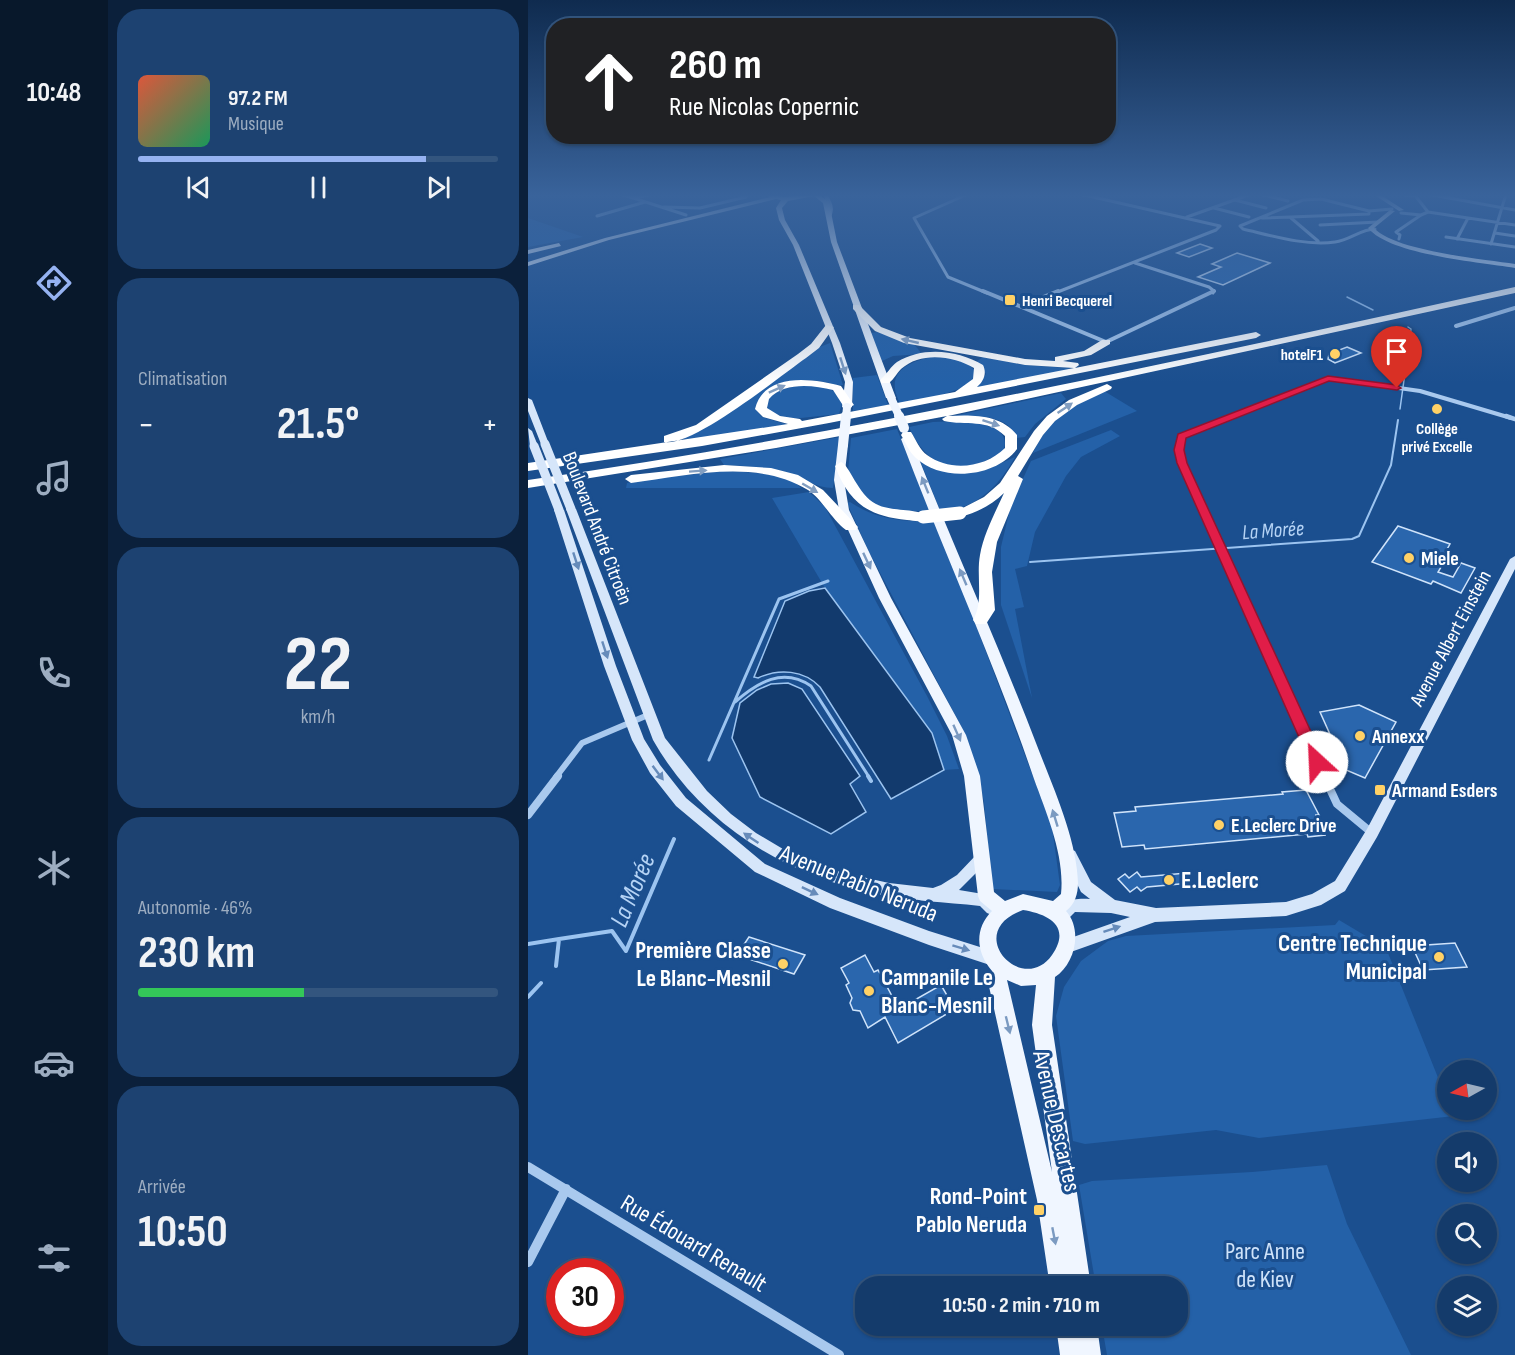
<!DOCTYPE html>
<html lang="fr">
<meta charset="utf-8">
<style>
:root{--surface:#143b6b;--page:#1d4271;--text:#f1f3f6;--muted:#9dadc1;--line:#33557e;--accent:#95b2f1}
body{margin:0;font-family:"Sofia Sans Condensed",sans-serif;background:var(--page);color:var(--text);height:100vh;display:flex;flex-direction:column;font-size:22px;white-space:nowrap}
*{box-sizing:border-box;margin:0}
p{font-size:20px;color:var(--muted)}
.icon{flex:none;width:33px;height:33px;fill:none;stroke:currentColor;stroke-width:2;stroke-linecap:round;stroke-linejoin:round}
.map{position:relative;flex:1;overflow:hidden}
.details{display:flex;flex-direction:column;gap:9px;padding:9px;background:#0b203b;width:420px}
.details>*{flex:none}
.guide{position:absolute;left:18px;top:18px;width:570px;height:126px;border-radius:24px;box-shadow:0 2px 4px #0004,0 0 0 2px var(--line);background:#202124;color:#fff;overflow:hidden}
.needle{width:39px;rotate:262deg}
.fabs{position:absolute;left:909px;top:1060px;display:grid;gap:12px}
.fabs a{display:grid;place-items:center;width:60px;height:60px;border-radius:50%;background:var(--surface);box-shadow:0 2px 4px #0004,0 0 0 2px var(--line);font-size:30px}
.speed{position:absolute;left:18px;top:1258px;display:flex;gap:12px;font-size:30px;font-weight:700;text-align:center}
.speed>*{display:grid;place-content:center;width:78px;height:78px;border-radius:50%;background:var(--surface);box-shadow:0 2px 4px #0004,0 0 0 2px var(--line);line-height:1}
.speed .limit{border:9px solid #d22;background:#fff;color:#111}
.pin{position:absolute;display:grid;place-items:center;width:51px;height:51px;color:#fff;margin:-62px -26px;border-radius:50% 50% 50% 0;rotate:-45deg;box-shadow:0 0 6px #0007}
.pin .icon{rotate:45deg}
.me{position:absolute;width:66px;margin:-33px;rotate:335deg;stroke-linejoin:round;filter:drop-shadow(0 0 4px #0008)}
.turn{display:flex;align-items:center;gap:21px;height:126px;padding:0 24px;font-size:27px}
.turn .icon{width:78px;height:78px;stroke-width:2.5}
.turn b{display:block;font-size:42px;line-height:51px}
.big{font-size:45px;font-weight:700;line-height:1.1}
.details .widget{flex:1;display:flex;flex-direction:column;justify-content:center;gap:9px;min-width:0;padding:0 21px;border-radius:24px;background:var(--page)}
.details .dial{align-items:center;gap:0}
.dial b{font-size:78px;line-height:1}
.song{display:flex;align-items:center;gap:18px}
.cover{width:72px;height:72px;border-radius:9px;background:linear-gradient(135deg,hsl(10 70% 55%),hsl(150 70% 35%))}
.played{height:6px;border-radius:3px;background:linear-gradient(90deg,var(--accent) 80%,var(--line) 80%)}
.keys{display:flex;justify-content:space-around;direction:ltr}
.heat{display:flex;justify-content:space-between;align-items:center;font-size:33px;direction:ltr}
.charge{height:9px;border-radius:4px;background:linear-gradient(90deg,#34c759 46%,var(--line) 0)}
.trip{position:absolute;left:327px;top:1276px;width:333px;height:60px;border-radius:24px;background:var(--surface);box-shadow:0 2px 4px #0004,0 0 0 2px var(--line);font-weight:700;line-height:60px;text-align:center}
main{display:flex;flex:1;min-height:0}
.menu{display:flex;flex-direction:column;width:108px;justify-content:space-around;align-items:center;background:#08182b;color:var(--muted)}
.menu .icon{width:42px;height:42px}
.menu .selected{color:var(--accent)}
.menu b{font-size:27px;color:var(--text)}
.map>svg:first-child{display:block}
</style>
<main>
<nav class="menu">
<b>10:48</b>
<svg class="icon selected" aria-label="directions" viewBox="0 0 24 24"><path d="M12 3l9 9-9 9-9-9zM9 14v-3h6M13 9l2 2-2 2"/></svg>
<svg class="icon" aria-label="music" viewBox="0 0 24 24"><path d="M9 18V5l10-2v13"/><circle cx="6" cy="18" r="3"/><circle cx="16" cy="16" r="3"/></svg>
<svg class="icon" aria-label="phone" viewBox="0 0 24 24"><path d="M5 4h4l2 5-3 2q2 4 5 5l2-3 5 2v4C11 20 4 13 5 4z"/></svg>
<svg class="icon" aria-label="climate" viewBox="0 0 24 24"><path d="M12 3v18M4 7l16 10M4 17L20 7"/></svg>
<svg class="icon" aria-label="car" viewBox="0 0 24 24"><path d="M5 17H2v-5l4-1 3-4h7l3 4 3 1v5h-3M9 17h6M6 11h13"/><circle cx="7" cy="17" r="2"/><circle cx="17" cy="17" r="2"/></svg>
<svg class="icon" aria-label="filters" viewBox="0 0 24 24"><path d="M4 7h16M4 17h16"/><circle cx="9" cy="7" r="2"/><circle cx="15" cy="17" r="2"/></svg>
</nav>
<section class="details">
<div class="widget">
<div class="song"><i class="cover"></i><div><b>97.2 FM</b><p>Musique</p></div></div>
<div class="played"></div>
<div class="keys"><svg class="icon" aria-label="previous" viewBox="0 0 24 24"><path d="M18 5L8 12l10 7zM5 5v14"/></svg><svg class="icon" aria-label="pause" viewBox="0 0 24 24"><path d="M8 5v14M16 5v14"/></svg><svg class="icon" aria-label="next" viewBox="0 0 24 24"><path d="M6 5l10 7-10 7zM19 5v14"/></svg></div>
</div>
<div class="widget"><p>Climatisation</p>
<div class="heat"><a>−</a><b class="big">21.5°</b><a>+</a></div>
</div>
<div class="widget dial"><b>22</b><p>km/h</p></div>
<div class="widget"><p>Autonomie · 46%</p><b class="big">230 km</b><div class="charge"></div></div>
<div class="widget"><p>Arrivée</p><b class="big">10:50</b></div>
</section>
<div class="map">
<svg width="987" height="1355" viewBox="0 0 987 1355">
<rect width="100%" height="100%" fill="#1b4f8f"/>
<path fill="#2461a8" d="M0,218L55,237L0,247Z
M349,332L385,343L394,354L365,356L354,361L343,333Z
M302,343L315,385C308,386 303,383 296,382C273,377 230,382 229,411L234,417L261,425L161,441L155,438L289,348Z
M403,357C419,358 437,357 447,371C446,376 445,380 441,384C433,391 386,402 373,405C356,375 376,363 403,357Z
M455,357L496,365L541,368L544,371L448,388L458,374L449,361Z
M349,375L360,405L325,411V378Z
M279,384C293,387 307,387 315,400L311,414L263,419L242,413C228,391 265,387 279,384Z
M576,391L609,411L505,453C523,415 541,409 576,391Z
M533,393L538,399L507,424L497,437L488,438C481,412 441,416 421,417Z
M433,421C451,424 485,425 475,452C433,476 402,473 381,427L405,422Z
M369,429L402,512L354,509L337,500L320,472L323,438Z
M583,430L592,436L553,457L538,476L507,532L499,566L487,569L496,607L487,609L504,698L473,605V547L483,505L503,461Z
M312,437L305,488C287,488 274,477 257,472C237,467 216,466 196,465L192,459Z
M487,457C469,489 450,506 413,513L392,460L407,468H462Z
M195,471C214,472 260,472 273,488H98L99,483L111,480Z
M281,492L297,507L399,696L419,736L431,769L416,770L404,733L297,588L244,498Z
M322,502C350,521 377,521 409,522L524,827L532,885L529,892L464,889L456,802L449,770L434,728L341,552L319,503Z
M811,920L858,948L919,1100L920,1110H924L926,1116L731,1138L688,1130L557,1144L545,1141L528,1016L536,987L553,961L580,941L598,936L807,925Z
M799,1165L819,1224L883,1355H579L574,1326H650V1287H568L551,1185L564,1181L724,1172Z"/>
<path fill="#123a6d" stroke="#9cc4f0" stroke-width="1.5" d="M297,588L404,733L416,770L363,799L292,687C276,670 251,668 230,678L226,677L257,601L281,591Z
M260,683L274,689L332,776L322,784L338,812L303,834L232,797L204,738L212,703L229,690L243,684Z"/>
<g fill="none" stroke-linecap="round" stroke-linejoin="round">
<path stroke="#9cc4f0" stroke-width="1.5" d="M819,297L845,310
M872,409L883,329L880,327"/>
<path stroke="#9cc4f0" stroke-width="2" d="M502,562L824,539L831,536L863,465L870,420"/>
<path stroke="#9cc4f0" stroke-width="3" d="M207,702C230,682 255,667 283,686L341,777
M181,760L251,599L300,581"/>
<path stroke="#9cc4f0" stroke-width="4" d="M340,776L343,781
M0,944L31,939
M28,966L31,939L84,931L98,951L146,839
M0,997L13,983"/>
</g>
<path fill="#2a66ad" stroke="#cfe3fa" stroke-width="1.5" d="M672,244L684,248L661,257L649,253Z
M709,253L742,263L695,285L670,277L693,267L684,264Z
M819,347L833,353L807,363L800,359L801,354Z
M870,526L922,544L914,558L918,559L910,572L925,577L933,563L947,568L933,593L905,581L903,584L844,562Z
M831,705L868,722L837,778L818,770L792,712Z
M778,790L791,815H788L797,835L780,837L779,834L617,849L616,845L594,847L586,813L608,811L607,807L755,794L754,792Z
M609,872L613,877L659,873L662,883L619,887L613,891L609,887L602,892L590,879L597,874L601,878Z
M221,937L277,955L266,974L209,955Z
M927,943L939,967L895,970L884,946Z
M337,955L346,972L350,970L371,1009L413,985L427,1009L370,1043L357,1017L340,1028L332,1011L325,1010L322,1003L324,998L318,985L321,983L313,968Z"/>
<g fill="none" stroke-linecap="round" stroke-linejoin="round">
<path stroke="#a9c9ee" stroke-width="3" d="M93,194L158,215
M440,194L386,218L420,277L459,293
M732,194L760,201
M870,194L887,196
M886,194L900,212
M899,194L987,210
M108,198L124,194
M707,200L738,208
M136,207L172,208L218,197L220,194
M686,208L721,217
M873,213L893,215L900,212L987,225
M69,216L117,202
M659,217L723,194
M734,218L841,214V211
M763,218L790,241
M792,225L850,222
M847,229C833,229 822,240 807,242C777,246 745,236 715,229L712,226L775,200L793,199L841,211L864,209
M967,233L987,236
M918,237L987,247
M871,239L872,235L868,232L893,215
M929,239L940,218
M963,244L978,194
M607,263L681,287L686,291L685,293
M527,293L688,230L692,226L552,194"/>
<path stroke="#a9c9ee" stroke-width="4" d="M455,291L578,342L686,291
M493,306L530,291
M928,326L987,308
M699,418L800,378L892,391L983,418"/>
<path stroke="#a9c9ee" stroke-width="4.5" d="M703,416L653,436L651,450L654,463L705,576
M978,416L987,419"/>
<path stroke="#a9c9ee" stroke-width="6" d="M705,575L797,777
M28,777L54,743L120,715"/>
<path stroke="#a9c9ee" stroke-width="8" d="M796,776L809,804L844,833
M0,815L30,776"/>
<path stroke="#a9c9ee" stroke-width="10" d="M0,1167L311,1355
M0,1262L38,1189"/>
<path fill="#d6e6fa" fill-rule="evenodd" d="M295,194H299C304,202 307,208 303,217L298,216L299,204Z
M845,194H851L876,210L871,211Z
M862,210L867,211L846,228C867,251 955,259 987,264V268C952,262 862,255 840,228Z
M0,398L4,400L21,444L20,446L13,444L0,411Z
M0,428L4,431L10,446L9,448L2,446Z
M43,506L48,509L137,738L179,791L203,814L228,833L255,849L284,862L312,872L361,883L405,888L413,885L429,875L449,854L454,852L459,854L461,858L459,862L431,890L461,895L472,908L469,913L464,915L459,913L452,906C417,902 382,901 348,894C256,875 172,823 125,740L38,509Z
M31,507L36,510L88,666L116,739L132,765L158,798L237,864L312,898L401,931L471,953L473,958L471,963L465,966L401,945L302,908L227,872L148,806L122,773L104,740L76,666L26,510Z
M987,556V569L849,837L817,891L793,905L758,916L627,922L540,953L534,951L532,946L534,941L602,917L583,913L547,912L537,922L532,924L527,922L524,917C532,900 545,898 562,899L553,892L535,855L537,851L542,849L547,851L563,882L587,900L628,908L758,902L784,894L807,881L839,829L982,559Z"/>
<path fill="#f0f6ff" fill-rule="evenodd" d="M237,194L256,197L290,194L301,202L309,242L368,398L366,400L358,398L303,242L295,203L286,196L260,201L254,208L257,220L271,245L312,343L325,382L324,407L319,410L314,407L317,382L304,343L265,245L251,220L248,208L253,200L248,199L81,240L0,266V262L77,238L242,197Z
M31,243L33,246L0,254V250Z
M378,436L383,439C423,541 469,641 508,743C524,785 549,839 550,883C550,894 547,904 538,911C555,930 547,964 527,977L524,1025L563,1287H522L509,1200L460,982L464,971C448,952 446,929 464,911L452,901L450,896L436,776L424,735L351,598L311,510L306,480L310,445L315,442L320,445L316,480L321,510L363,598L438,735L452,776L466,892L477,901L495,894L525,901L533,894C537,856 519,815 506,779C467,664 416,553 373,439ZM495,910C520,914 544,926 524,955C495,997 433,932 495,910ZM479,980L493,986L508,985L504,1025L524,1172Z
M528,1326H569L573,1355H532Z"/>
<path fill="#fff" fill-rule="evenodd" d="M987,287V293L420,416C445,415 472,414 489,435V449C468,477 415,483 388,458C381,452 378,443 373,435L375,432H383C388,440 392,450 399,455C422,472 457,468 477,448V436C459,418 438,426 416,421L414,419L419,416L248,448L0,488V480C332,432 659,359 987,287Z
M325,305H331L353,327L382,338L497,359L527,361V357L556,351L574,340H582V344L563,355L535,361L550,363L551,365L547,368L728,332L733,335L728,338L301,423L174,446L0,471V463L260,424L235,417L227,409C236,372 284,378 313,386L326,405L320,408L316,407L305,390C284,385 256,382 241,399L239,408L252,416L272,419L274,421L427,392L445,379L446,368C426,356 393,351 373,369C369,373 366,379 361,383H353V379C359,374 363,366 369,362C395,346 430,350 455,365C459,373 456,381 449,387L546,368L497,365L376,343L347,331L325,309Z
M298,325L306,327L291,348L278,358C252,376 164,448 136,442V436L168,425L270,354L283,344Z
M579,384L584,387L583,389L549,405L527,421L515,435L490,476L495,479L469,542L464,572L467,610L458,624H448L445,620C456,602 448,576 452,555C456,533 467,513 476,493C464,505 448,513 432,517L425,513L456,497L472,483L506,431L519,416L541,400Z
M313,462C321,464 330,495 348,504C362,512 393,508 402,517C396,523 387,521 379,520C340,516 321,503 307,466Z
M196,465L243,468L270,475L295,490L330,527L328,530H318C303,519 295,500 280,490C228,458 159,476 103,483L97,479L103,475Z"/>
<path stroke="#d6e6fa" stroke-width="9" d="M17,444L43,509
M6,446L31,510"/>
<path stroke="#f0f6ff" stroke-width="8" d="M363,398L372,418
M318,418L319,407"/>
<path stroke="#f0f6ff" stroke-width="10" d="M371,416L376,428
M315,445L318,416"/>
<path stroke="#fff" stroke-width="13" d="M395,517L432,513"/>
</g>
<defs><path id="oneway-solid" d="M-6-.8H1V-3.2L6.5 0L1 3.2V.8H-6Z" transform="scale(1.5)"/></defs>
<g fill="#829ec1">
<use href="#oneway-solid" transform="translate(382 341) rotate(-167)"/>
<use href="#oneway-solid" transform="translate(249 389) rotate(-24)"/>
<use href="#oneway-solid" transform="translate(537 408) rotate(-34)"/>
<use href="#oneway-solid" transform="translate(463 423) rotate(18)"/>
<use href="#oneway-solid" transform="translate(170 471) rotate(-4)"/>
<use href="#oneway-solid" transform="translate(282 488) rotate(30)"/>
</g>
<g fill="#7b9ac1">
<use href="#oneway-solid" transform="translate(315 366) rotate(72)"/>
<use href="#oneway-solid" transform="translate(397 485) rotate(-112)"/>
<use href="#oneway-solid" transform="translate(339 561) rotate(65)"/>
<use href="#oneway-solid" transform="translate(435 577) rotate(-113)"/>
<use href="#oneway-solid" transform="translate(429 733) rotate(66)"/>
<use href="#oneway-solid" transform="translate(527 818) rotate(-107)"/>
<use href="#oneway-solid" transform="translate(480 1025) rotate(76)"/>
<use href="#oneway-solid" transform="translate(526 1236) rotate(79)"/>
</g>
<g fill="#668bba">
<use href="#oneway-solid" transform="translate(48 561) rotate(72)"/>
<use href="#oneway-solid" transform="translate(77 650) rotate(72)"/>
<use href="#oneway-solid" transform="translate(130 773) rotate(53)"/>
<use href="#oneway-solid" transform="translate(223 838) rotate(-146)"/>
<use href="#oneway-solid" transform="translate(282 891) rotate(25)"/>
<use href="#oneway-solid" transform="translate(584 929) rotate(-18)"/>
<use href="#oneway-solid" transform="translate(433 948) rotate(17)"/>
</g>
<linearGradient id="sky" x2="0" y2="1"><stop stop-color="#0f2b4f"/><stop offset="0.51" stop-color="#39639b"/><stop offset="1" stop-color="#39639b" stop-opacity="0"/></linearGradient>
<rect width="987" height="383" fill="url(#sky)"/>
<path fill="#e11d48" stroke="#92132f" stroke-width="1.5" d="M800,376L869,385L873,388L869,390L801,381L658,438L656,450L659,463L797,762L795,766H784L782,762L649,463L646,450L650,434Z"/>
<g fill="#ffd166" stroke="#1b4f8f" stroke-width="2">
<rect x="476" y="294" width="12" height="12" rx="3"/>
<circle cx="807" cy="354" r="6"/>
<circle cx="909" cy="409" r="6"/>
<circle cx="881" cy="558" r="6"/>
<circle cx="832" cy="736" r="6"/>
<rect x="846" y="784" width="12" height="12" rx="3"/>
<circle cx="691" cy="825" r="6"/>
<circle cx="641" cy="880" r="6"/>
<circle cx="911" cy="957" r="6"/>
<circle cx="255" cy="964" r="6"/>
<circle cx="341" cy="991" r="6"/>
<rect x="505" y="1204" width="12" height="12" rx="3"/>
</g>
<g text-anchor="middle" stroke-width="6" stroke-linejoin="round" paint-order="stroke">
<g font-size="16" font-weight="bold" fill="#fff" stroke="#1b4f8f" text-anchor="start">
<text x="494" y="306">Henri Becquerel</text>
<text x="795" y="360" text-anchor="end">hotelF1</text>
<text x="909" y="434" text-anchor="middle">Collège<tspan x="909" dy="18">privé Excelle</tspan></text>
</g>
<g font-size="20" fill="#fff" stroke="#1b4f8f">
<text transform="translate(70 528) rotate(69)" y="7">Boulevard André Citroën</text>
<text transform="translate(922 638) rotate(-62)" y="7">Avenue Albert Einstein</text>
</g>
<g font-size="20" font-weight="bold" fill="#fff" stroke="#1b4f8f" text-anchor="start">
<text x="893" y="565">Miele</text>
<text x="844" y="743">Annexx</text>
<text x="864" y="797">Armand Esders</text>
<text x="703" y="832">E.Leclerc Drive</text>
</g>
<g font-size="21" font-style="italic" fill="#b5d3f5" stroke="#1b4f8f">
<text transform="translate(745 530) rotate(-4)" y="7">La Morée</text>
</g>
<g font-size="24" font-weight="bold" fill="#fff" stroke="#1b4f8f" text-anchor="end">
<text x="653" y="888" text-anchor="start">E.Leclerc</text>
<text x="899" y="951">Centre Technique<tspan x="899" dy="28">Municipal</tspan></text>
<text x="243" y="958">Première Classe<tspan x="243" dy="28">Le Blanc-Mesnil</tspan></text>
<text x="353" y="985" text-anchor="start">Campanile Le<tspan x="353" dy="28">Blanc-Mesnil</tspan></text>
<text x="499" y="1204">Rond-Point<tspan x="499" dy="28">Pablo Neruda</tspan></text>
</g>
<g font-size="24" fill="#fff" stroke="#1b4f8f">
<text transform="translate(331 883) rotate(22)" y="8">Avenue Pablo Neruda</text>
<text transform="translate(529 1121) rotate(77)" y="8">Avenue Descartes</text>
<text transform="translate(166 1243) rotate(31)" y="8">Rue Édouard Renault</text>
</g>
<g font-size="24" fill="#cfe3fa" stroke="#1b4f8f">
<text x="737" y="1259">Parc Anne<tspan x="737" dy="28">de Kiev</tspan></text>
</g>
<g font-size="26" font-style="italic" fill="#b5d3f5" stroke="#1b4f8f">
<text transform="translate(104 890) rotate(-67)" y="9">La Morée</text>
</g>
</g>
</svg>
<div class="fabs">
<a><svg class="needle" viewBox="-14 -14 28 28"><path d="M0-13l5 13h-10z" fill="#e53935"/><path d="M0 13l5-13h-10z" fill="#9dadc1"/></svg></a>
<a><svg class="icon" aria-label="sound" viewBox="0 0 24 24"><path d="M4 9h4l5-4v14l-5-4H4zM17 9q2 3 0 6"/></svg></a>
<a><svg class="icon" aria-label="search" viewBox="0 0 24 24"><circle cx="10" cy="10" r="6"/><path d="M15 15l6 6"/></svg></a>
<a><svg class="icon" aria-label="layers" viewBox="0 0 24 24"><path d="M12 4l9 5-9 5-9-5zM3 14l9 5 9-5"/></svg></a>
</div>
<div class="speed"><div class="limit">30</div></div>
<div class="pin" style="left:869px;top:388px;background:#d93025"><svg class="icon" aria-label="arrive" viewBox="0 0 24 24"><path d="M6 21V4h12l-3 4 3 4H6"/></svg></div>
<svg class="me" style="left:789px;top:762px" viewBox="-20 -20 40 40"><circle r="19" fill="#fff"/><path d="M0-13L10 11 0 6-10 11z" fill="#e11d48"/></svg>
<div class="trip">10:50 · 2 min · 710 m</div>
<div class="guide">
<div class="turn"><svg class="icon" aria-label="ahead" viewBox="0 0 24 24"><path d="M12 20V5M6 11l6-6 6 6"/></svg><div><b>260 m</b>Rue Nicolas Copernic</div></div>
</div>
</div>
</main>
